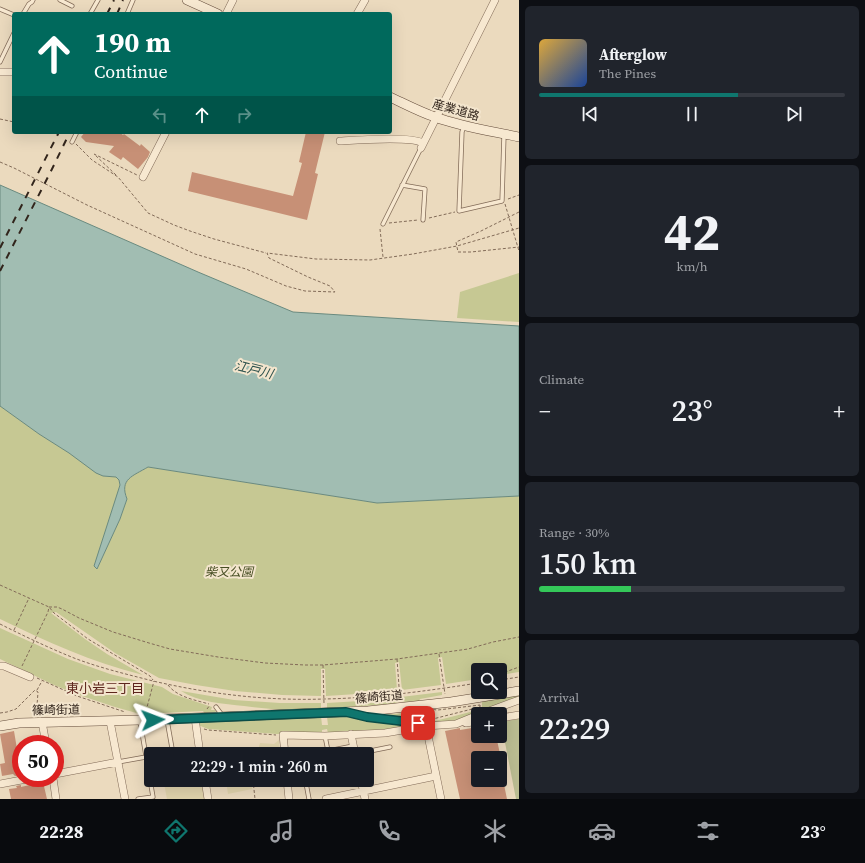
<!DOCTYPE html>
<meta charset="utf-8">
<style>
:root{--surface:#171b24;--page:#20242c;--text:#f1f3f6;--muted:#9ea1a6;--line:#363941;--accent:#0f766e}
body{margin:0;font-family:"Source Serif 4","Noto Sans JP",serif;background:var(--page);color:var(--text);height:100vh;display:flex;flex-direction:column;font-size:15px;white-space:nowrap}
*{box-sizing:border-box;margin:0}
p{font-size:13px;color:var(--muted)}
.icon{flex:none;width:22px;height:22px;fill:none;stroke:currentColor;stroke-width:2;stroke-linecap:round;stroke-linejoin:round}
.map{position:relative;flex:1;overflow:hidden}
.details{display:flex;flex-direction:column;gap:6px;padding:6px;background:#0d0f14;width:346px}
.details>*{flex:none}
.guide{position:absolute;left:12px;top:12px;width:380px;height:122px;border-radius:4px;box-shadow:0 4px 16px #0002;background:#00695c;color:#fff;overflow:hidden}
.controls{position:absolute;left:471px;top:663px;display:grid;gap:8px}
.controls a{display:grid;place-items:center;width:36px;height:36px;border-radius:4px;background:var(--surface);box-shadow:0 4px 16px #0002;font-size:20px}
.speed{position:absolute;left:12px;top:735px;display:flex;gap:8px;font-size:20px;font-weight:700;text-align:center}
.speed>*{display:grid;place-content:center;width:52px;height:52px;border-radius:50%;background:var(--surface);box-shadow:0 4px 16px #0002;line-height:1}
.speed .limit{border:6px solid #d22;background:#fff;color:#111}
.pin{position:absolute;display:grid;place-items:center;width:34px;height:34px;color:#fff;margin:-17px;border-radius:8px;box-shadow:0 2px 6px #0006}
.me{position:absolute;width:44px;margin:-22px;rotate:87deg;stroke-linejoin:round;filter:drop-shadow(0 0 3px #0008)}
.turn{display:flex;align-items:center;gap:14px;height:84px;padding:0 16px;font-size:18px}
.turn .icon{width:52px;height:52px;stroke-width:2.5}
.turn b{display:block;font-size:28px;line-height:34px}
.lanes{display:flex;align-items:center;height:38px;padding:0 16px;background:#0003;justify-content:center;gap:20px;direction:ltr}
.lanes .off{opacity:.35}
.big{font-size:30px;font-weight:600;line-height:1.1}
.details .widget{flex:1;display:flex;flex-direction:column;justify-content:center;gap:6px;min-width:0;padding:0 14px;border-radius:6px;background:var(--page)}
.details .dial{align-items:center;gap:0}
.dial b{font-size:52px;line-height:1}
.song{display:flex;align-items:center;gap:12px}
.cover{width:48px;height:48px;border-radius:6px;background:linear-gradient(135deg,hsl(40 70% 55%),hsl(220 70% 35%))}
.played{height:4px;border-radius:2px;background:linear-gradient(90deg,var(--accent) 65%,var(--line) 65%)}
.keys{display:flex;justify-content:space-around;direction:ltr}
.heat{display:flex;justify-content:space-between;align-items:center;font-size:22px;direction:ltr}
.charge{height:6px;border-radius:3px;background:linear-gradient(90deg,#34c759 30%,var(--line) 0)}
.trip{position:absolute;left:144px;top:747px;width:230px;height:40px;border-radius:4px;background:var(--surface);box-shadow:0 4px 16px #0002;font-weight:600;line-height:40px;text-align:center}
.tab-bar{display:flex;height:64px;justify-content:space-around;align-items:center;background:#090b0e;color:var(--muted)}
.tab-bar .icon{width:28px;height:28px}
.tab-bar .active{color:var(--accent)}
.tab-bar b{font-size:18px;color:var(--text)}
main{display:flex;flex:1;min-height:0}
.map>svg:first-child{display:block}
</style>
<main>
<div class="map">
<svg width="519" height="799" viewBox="0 0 519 799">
<rect width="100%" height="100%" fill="#ebdabe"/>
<path fill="#e0d3ac" d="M279,740L280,754H259V751L258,750L260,743L274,744Z
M179,780H201L205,799H167L164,783Z
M226,780H267V781L252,783V789L228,794Z"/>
<path fill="#c6c893" d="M519,273V322L457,318L460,292Z
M0,406L39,434L69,453L103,476L116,477L119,480L120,485L97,569L120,519L127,499C119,479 133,476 148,467L377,503L519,496V672L500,675V670H478V679L446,684L442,657L438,658L441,685L402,690L399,662L395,663L397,690L357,694L326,696L325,669H321V696L282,695L235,691L196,685L159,678L115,653L56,612L51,613L85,639L107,654L143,675C91,662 48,642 0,619Z
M0,628L68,659L110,674L162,687L173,694L212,707L211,710H215L216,712V713L205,714L203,711L140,714L115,707L79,695L54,685L0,659Z
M181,691L234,700L280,703H321V708C296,712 269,709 244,706C224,704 198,702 181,691Z
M442,692V695L420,699L419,701L402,702L401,697Z
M519,695V697L488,709L487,708L453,722H431L482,709V702L483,701Z
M399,697V702L395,703V704L327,708V703L360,701Z
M421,711L422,720L375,716Z
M321,716L322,725H328L327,717L340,716L369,720L417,724C387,731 358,731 328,733L327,729L322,730V733L277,734L208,729L198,725L200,722Z"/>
<path fill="#bbbd92" d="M519,719V799H516L501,722Z"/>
<path fill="#a1bdb2" stroke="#6a8a7f" d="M0,185L198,272L293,312L519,326V496L377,503L148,467C133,476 119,479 127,499L120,519L97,569L94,566L120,485L119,480L116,477L103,476L96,473L69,453L39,434L0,406Z"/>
<path fill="#c79076" d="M85,132H119L123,135L124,134L140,146L141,144L150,152L148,157L138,169L123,157L121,160L109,152L114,146L86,142L81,137Z
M306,132H325L315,173L318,174L307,220L188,191L192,172L293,196L302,163L299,162Z
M478,727V736H496L501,758H478V780H503L507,799H460L445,731L460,728V730Z
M14,731L19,761L21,760V768H20L21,775L15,776L13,774L2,776L0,764L5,763L0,734Z
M43,782L47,799H11L9,789L17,788L16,786L21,785V787Z"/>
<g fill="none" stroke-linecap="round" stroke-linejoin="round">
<g stroke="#826b58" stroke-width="5">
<path id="lane" d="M60,0L72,6
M0,9L14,15
M23,14L29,4L32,2L33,0
M90,14L98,0
M127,14L133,0
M0,62L14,33
M464,126L462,132L459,211L502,201L504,135
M72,142L77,132
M402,185L425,189L423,220
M383,224L421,148
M216,707L222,715
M167,720L173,754
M325,736L328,751L353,746
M355,754L390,747
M118,762L146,757
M138,799L153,797L140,721
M309,799L306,783L324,780"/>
</g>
<g stroke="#826b58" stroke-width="8">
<path id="street" d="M226,14L233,0
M357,14L365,0
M0,72H14
M340,141C357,140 411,136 423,143
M421,148L495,0
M143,177L166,132
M0,666H4L30,677
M353,714L367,717L418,723H421L426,726L441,799
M481,714L519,700
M195,718L200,754
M500,718L519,715
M110,721L125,799
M42,722L46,744
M466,723L478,721
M351,734L355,754
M285,754L283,735L325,736L385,733L426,726L456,724L478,715
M55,774L118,762
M53,778L56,799
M205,780L208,799
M287,780L289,799
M361,780L365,799
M0,784L32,778
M326,799L436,776"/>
</g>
<g stroke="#644c3b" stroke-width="10">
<path id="secondary" d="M187,0L218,14
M390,97C405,104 420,112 435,117C462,127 491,131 519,137
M0,726L19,723L140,720L368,711L451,702L519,691"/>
</g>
<path stroke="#826b58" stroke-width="1" stroke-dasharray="3 2" stroke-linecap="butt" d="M0,119L14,122
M76,144L92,160L118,177L148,213L174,225L190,231L214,239L266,253
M0,162L14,168L87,205L195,254L246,269L286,286L305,291L335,292L330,286L308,277L269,258L267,253L316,259L370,260L413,254L457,246L519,228
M116,175L94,154L137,175
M508,199L519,195
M505,204L519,251
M519,212L481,231L456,242L458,252H471L519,247
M429,218L455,212
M389,223L418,220
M380,229L383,257
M0,585L49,607L54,613L88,639L145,673L150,676L153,680
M0,624C24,636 49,648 74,658C100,668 126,674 153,681C209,694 267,701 324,699C376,698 427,691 478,683
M14,630L29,598
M439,654L445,694
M397,659L400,700
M323,665L324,704
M22,666L48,612L49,607H57L62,609L79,618L113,632L149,643L170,649L218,657L265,663L305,665H323L397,659L468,649L493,642L519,637
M500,674L519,667
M37,678L77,696L125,712
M500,680L519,677
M168,685C177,697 195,700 209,704
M37,690L42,681
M480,705V707L425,721L424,709H427L438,710Z
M207,709L210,705
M146,711L154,681
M0,713L7,712L16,709L35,690L38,692L37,706L38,715
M204,729L208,730L276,735
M253,780L255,799"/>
<use href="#lane" stroke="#f7e8d0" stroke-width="3.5"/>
<use href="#street" stroke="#f7e8d0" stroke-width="7"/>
<use href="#secondary" stroke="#f7e8d0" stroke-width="9"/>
<path stroke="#32251c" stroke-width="2" stroke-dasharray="7 7" stroke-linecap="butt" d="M107,14L114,0
M117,14L123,0
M0,248L59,132
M0,271L52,169L70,132"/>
</g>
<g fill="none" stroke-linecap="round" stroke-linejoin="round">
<g stroke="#0a4d48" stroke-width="10">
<path id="route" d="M153,720L346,712L367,717L418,723"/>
</g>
<use href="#route" stroke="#0f766e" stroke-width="7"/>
</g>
<g text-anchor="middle" stroke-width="4" stroke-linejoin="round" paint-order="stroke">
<g font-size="12" fill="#32251c" stroke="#f3e5cd">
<text transform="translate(456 110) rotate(16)" y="4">産業道路</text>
<text transform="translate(379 697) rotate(-5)" y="4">篠崎街道</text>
<text transform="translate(56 710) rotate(-1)" y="4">篠崎街道</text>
</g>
<g font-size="12" font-style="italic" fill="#474e23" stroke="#f3e5cd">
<text x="229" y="576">柴又公園</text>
</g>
<g font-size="13" font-style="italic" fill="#2c514c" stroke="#f3e5cd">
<text transform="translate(254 369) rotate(14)" y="5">江戸川</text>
</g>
<g font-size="13" fill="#5d251d" stroke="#f3e5cd">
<text x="105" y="693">東小岩三丁目</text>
</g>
</g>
</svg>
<div class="controls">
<a><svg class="icon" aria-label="search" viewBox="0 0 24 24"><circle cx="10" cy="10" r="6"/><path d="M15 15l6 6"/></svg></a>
<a>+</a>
<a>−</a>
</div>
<div class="speed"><div class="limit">50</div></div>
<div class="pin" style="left:418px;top:723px;background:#d93025"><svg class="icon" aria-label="arrive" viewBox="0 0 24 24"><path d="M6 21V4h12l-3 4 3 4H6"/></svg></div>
<svg class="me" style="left:153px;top:720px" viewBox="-20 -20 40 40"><path d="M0-17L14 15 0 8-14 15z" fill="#0f766e" stroke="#fff" stroke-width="4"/></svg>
<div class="trip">22:29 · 1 min · 260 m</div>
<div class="guide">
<div class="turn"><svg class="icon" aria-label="ahead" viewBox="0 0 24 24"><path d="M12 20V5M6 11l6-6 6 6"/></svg><div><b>190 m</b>Continue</div></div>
<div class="lanes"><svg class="icon off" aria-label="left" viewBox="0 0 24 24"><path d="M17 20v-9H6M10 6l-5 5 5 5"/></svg><svg class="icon" aria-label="ahead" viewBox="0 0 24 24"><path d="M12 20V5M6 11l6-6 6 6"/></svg><svg class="icon off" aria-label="right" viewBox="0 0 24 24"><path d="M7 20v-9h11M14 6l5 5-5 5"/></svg></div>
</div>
</div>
<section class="details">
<div class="widget">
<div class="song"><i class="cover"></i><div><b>Afterglow</b><p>The Pines</p></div></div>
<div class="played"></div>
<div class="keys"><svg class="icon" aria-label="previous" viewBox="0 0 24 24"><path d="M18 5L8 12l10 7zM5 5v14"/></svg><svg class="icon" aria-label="pause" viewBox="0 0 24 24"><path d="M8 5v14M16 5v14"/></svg><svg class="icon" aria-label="next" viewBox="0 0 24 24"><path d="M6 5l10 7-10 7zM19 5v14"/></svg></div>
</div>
<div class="widget dial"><b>42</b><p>km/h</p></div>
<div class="widget"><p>Climate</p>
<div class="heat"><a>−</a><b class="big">23°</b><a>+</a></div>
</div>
<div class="widget"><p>Range · 30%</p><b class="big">150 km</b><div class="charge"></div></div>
<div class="widget"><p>Arrival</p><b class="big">22:29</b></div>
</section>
</main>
<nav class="tab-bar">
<b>22:28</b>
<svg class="icon active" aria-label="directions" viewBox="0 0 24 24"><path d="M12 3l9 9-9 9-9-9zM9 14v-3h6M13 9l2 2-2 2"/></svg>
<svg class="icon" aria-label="music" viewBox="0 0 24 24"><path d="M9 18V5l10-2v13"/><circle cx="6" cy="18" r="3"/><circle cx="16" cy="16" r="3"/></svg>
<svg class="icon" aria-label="phone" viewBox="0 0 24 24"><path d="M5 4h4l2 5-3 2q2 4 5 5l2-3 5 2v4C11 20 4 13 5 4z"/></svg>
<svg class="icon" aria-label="climate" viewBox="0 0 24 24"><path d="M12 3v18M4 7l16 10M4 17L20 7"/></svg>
<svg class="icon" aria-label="car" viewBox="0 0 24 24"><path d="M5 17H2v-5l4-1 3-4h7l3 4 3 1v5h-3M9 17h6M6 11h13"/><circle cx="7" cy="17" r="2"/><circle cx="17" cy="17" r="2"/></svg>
<svg class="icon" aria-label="filters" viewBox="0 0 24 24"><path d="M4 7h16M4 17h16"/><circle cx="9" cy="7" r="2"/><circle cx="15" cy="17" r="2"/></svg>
<b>23°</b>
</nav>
